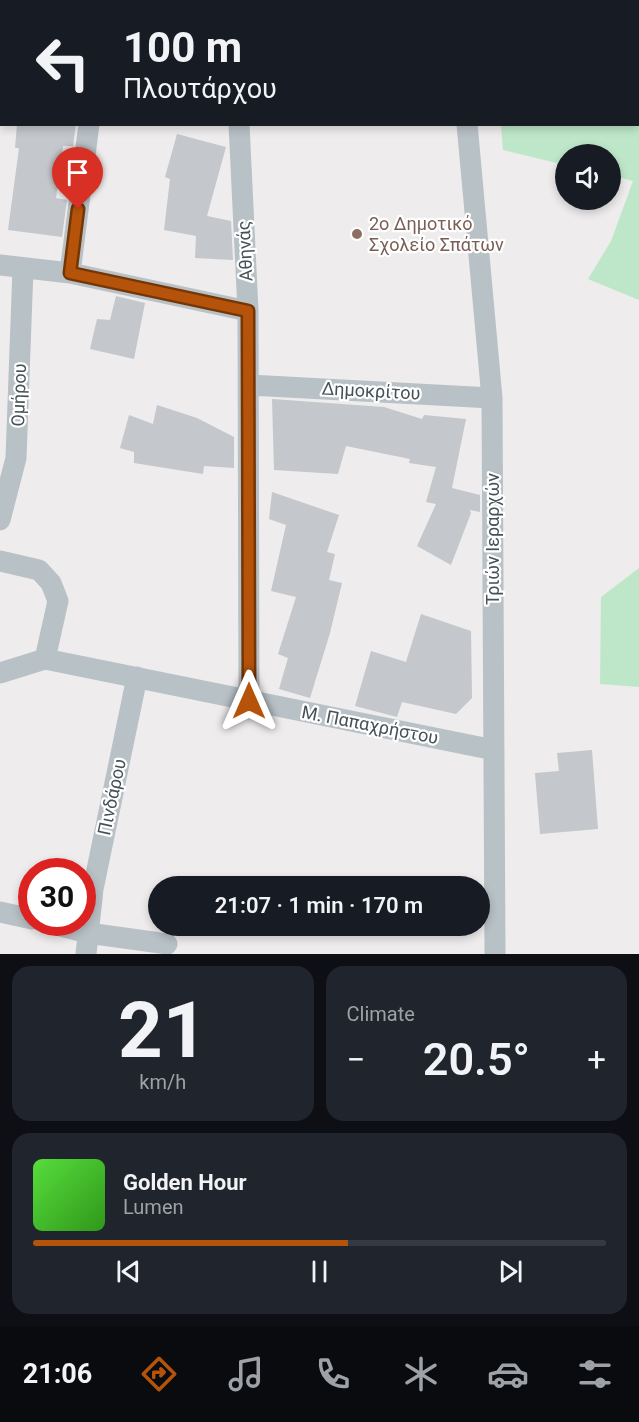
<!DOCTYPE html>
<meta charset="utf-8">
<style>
:root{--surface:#171b24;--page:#20242c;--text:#f1f3f6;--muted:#9ea1a6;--line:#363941;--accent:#b45309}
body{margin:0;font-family:Roboto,sans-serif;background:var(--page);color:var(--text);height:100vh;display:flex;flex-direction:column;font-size:22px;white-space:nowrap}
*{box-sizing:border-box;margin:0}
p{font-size:20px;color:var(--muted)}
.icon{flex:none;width:33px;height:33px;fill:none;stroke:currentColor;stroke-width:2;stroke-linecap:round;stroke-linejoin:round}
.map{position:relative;height:954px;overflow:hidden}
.drawer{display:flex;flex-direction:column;gap:12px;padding:12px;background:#0d0f14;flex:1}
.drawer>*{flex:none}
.top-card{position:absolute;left:0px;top:0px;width:639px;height:126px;box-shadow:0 3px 9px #0003;background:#171b24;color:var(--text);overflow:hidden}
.tools{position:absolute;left:555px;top:144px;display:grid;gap:12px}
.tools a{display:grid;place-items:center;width:66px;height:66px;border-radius:50%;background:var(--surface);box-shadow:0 3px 9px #0003;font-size:30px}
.speed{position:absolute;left:18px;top:858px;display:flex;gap:12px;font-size:30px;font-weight:700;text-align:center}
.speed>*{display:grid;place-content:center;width:78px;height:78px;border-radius:50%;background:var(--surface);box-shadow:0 3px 9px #0003;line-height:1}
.speed .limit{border:9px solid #d22;background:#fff;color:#111}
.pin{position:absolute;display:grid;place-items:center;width:51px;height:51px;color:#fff;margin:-62px -26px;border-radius:50% 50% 50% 0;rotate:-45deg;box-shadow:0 0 6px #0007}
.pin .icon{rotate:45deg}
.me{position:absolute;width:66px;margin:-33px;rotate:0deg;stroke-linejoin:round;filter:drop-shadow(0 0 4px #0008)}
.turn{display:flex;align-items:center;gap:21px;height:126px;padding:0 24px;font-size:27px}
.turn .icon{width:78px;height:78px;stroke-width:2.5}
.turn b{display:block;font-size:42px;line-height:51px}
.big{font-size:45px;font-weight:600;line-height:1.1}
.drawer .widget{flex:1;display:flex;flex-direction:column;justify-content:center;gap:9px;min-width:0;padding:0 21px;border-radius:18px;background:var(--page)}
.drawer .dial{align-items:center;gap:0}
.dial b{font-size:78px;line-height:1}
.song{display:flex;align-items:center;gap:18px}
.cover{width:72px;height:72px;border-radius:9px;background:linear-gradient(135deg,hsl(110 70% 55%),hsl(110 70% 35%))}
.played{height:6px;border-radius:3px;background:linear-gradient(90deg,var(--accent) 55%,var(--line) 55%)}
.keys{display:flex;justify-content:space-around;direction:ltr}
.heat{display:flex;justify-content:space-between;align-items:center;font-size:33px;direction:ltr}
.drawer .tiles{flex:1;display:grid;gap:12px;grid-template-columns:1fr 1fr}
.widget:last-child{grid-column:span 2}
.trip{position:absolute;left:148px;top:876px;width:342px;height:60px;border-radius:30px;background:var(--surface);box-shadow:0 3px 9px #0003;font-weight:600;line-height:60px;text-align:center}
.tabs{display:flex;height:96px;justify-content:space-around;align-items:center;background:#090b0e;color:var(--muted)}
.tabs .icon{width:42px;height:42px}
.tabs .active{color:var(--accent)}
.tabs b{font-size:27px;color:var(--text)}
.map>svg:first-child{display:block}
</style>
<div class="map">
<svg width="639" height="954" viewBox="0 0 639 954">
<rect width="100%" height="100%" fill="#eeecec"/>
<path fill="#bee7c9" d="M638,99H639V300L588,279L611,241L633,181L611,175L610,154H566L565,165L503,150L501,125L638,124Z
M639,568V687L600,684L601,597Z"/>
<path fill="#c4c7cb" d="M17,124H76L73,146H63L56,198L67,200L62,237L8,230L19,148H15Z
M177,134L226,147L207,216L231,221L233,260L195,258L196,236L164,230L170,179L165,177Z
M116,296L145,303L134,359L90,349L97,319L110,320Z
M272,399L384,407L422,419L424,415L466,419L452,488L480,495V512L470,510L471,513L451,565L417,546L436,504L426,502L436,467L409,463L410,459L346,446L338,474L274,470Z
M157,405L197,418L234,437V468L204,466L203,474L134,463V452L120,448L129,415L153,424Z
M272,492L339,515L327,552L335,554L329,580L342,583L330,633L310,698L279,689L288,658L278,654L296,597L271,591L286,525L269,519Z
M421,614L471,631L472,698L456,714L402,702L397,717L355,706L371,651L406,662Z
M592,750L598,829L540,834L535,773L559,771L557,753Z"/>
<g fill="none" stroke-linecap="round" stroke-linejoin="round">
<path stroke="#b8c1c6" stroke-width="21" d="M233,0V2
M457,0V2
M630,0L636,2
M0,100H2
M239,124L248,311L249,701
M467,124L492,398L495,954
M0,265L70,273L248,311
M70,273L89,124
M249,385L492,398
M0,520L16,458L23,268
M0,561L39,570L51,583L58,601L45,659
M0,673L45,659L494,750
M0,912L32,919
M45,922L88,933L167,944
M86,954L93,889L137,677"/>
</g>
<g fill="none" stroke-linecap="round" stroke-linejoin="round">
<g stroke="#753606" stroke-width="15">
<path id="route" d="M78,209L70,273L248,311L249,701"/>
</g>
<use href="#route" stroke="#b45309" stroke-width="10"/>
</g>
<circle fill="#8d6e63" stroke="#fff" stroke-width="2" cx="357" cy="234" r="6"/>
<g text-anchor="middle" stroke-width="4.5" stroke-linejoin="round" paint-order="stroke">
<g font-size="18" fill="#785e54" stroke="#fff" text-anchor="start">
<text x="369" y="230">2ο Δημοτικό<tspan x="369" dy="21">Σχολείο Σπάτων</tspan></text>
</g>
<g font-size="18" fill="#465156" stroke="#fff">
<text transform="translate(245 251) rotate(-93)" y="6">Αθηνάς</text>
<text transform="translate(371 391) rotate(3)" y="6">Δημοκρίτου</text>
<text transform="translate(19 395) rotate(-88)" y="6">Ομήρου</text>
<text transform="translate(493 539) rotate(-90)" y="6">Τριών Ιεραρχών</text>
<text transform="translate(370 725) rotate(11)" y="6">Μ. Παπαχρήστου</text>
<text transform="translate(112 797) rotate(-78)" y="6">Πινδάρου</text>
</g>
</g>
</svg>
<div class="tools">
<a><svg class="icon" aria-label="sound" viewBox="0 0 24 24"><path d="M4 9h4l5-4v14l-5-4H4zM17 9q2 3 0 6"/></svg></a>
</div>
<div class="speed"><div class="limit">30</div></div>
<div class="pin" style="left:78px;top:209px;background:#d93025"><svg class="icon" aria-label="arrive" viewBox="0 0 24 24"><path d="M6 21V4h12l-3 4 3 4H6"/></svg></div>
<svg class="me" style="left:249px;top:701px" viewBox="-20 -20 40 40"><path d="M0-17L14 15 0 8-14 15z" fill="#b45309" stroke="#fff" stroke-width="4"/></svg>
<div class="trip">21:07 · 1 min · 170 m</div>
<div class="top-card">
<div class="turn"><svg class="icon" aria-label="left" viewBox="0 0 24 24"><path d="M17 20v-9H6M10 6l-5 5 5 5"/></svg><div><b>100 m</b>Πλουτάρχου</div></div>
</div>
</div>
<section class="drawer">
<div class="tiles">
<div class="widget dial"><b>21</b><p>km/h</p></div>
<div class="widget"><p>Climate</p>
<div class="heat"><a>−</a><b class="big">20.5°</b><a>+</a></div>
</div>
<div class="widget">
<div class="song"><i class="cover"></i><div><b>Golden Hour</b><p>Lumen</p></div></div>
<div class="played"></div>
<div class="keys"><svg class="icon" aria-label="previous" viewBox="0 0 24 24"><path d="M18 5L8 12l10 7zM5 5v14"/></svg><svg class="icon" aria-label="pause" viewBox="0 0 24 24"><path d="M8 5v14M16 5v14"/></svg><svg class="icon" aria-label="next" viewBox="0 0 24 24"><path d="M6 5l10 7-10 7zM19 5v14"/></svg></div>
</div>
</div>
</section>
<nav class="tabs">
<b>21:06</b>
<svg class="icon active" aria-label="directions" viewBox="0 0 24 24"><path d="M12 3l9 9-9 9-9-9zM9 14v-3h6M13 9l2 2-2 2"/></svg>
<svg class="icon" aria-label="music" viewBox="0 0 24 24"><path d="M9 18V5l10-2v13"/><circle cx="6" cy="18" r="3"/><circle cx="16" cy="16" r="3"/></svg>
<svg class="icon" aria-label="phone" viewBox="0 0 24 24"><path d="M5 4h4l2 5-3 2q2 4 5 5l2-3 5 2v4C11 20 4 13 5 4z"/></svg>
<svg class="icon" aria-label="climate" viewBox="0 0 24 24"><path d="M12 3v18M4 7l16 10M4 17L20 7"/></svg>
<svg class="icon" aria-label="car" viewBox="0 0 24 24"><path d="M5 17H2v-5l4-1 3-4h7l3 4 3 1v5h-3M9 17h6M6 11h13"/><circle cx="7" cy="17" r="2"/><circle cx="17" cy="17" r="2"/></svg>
<svg class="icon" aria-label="filters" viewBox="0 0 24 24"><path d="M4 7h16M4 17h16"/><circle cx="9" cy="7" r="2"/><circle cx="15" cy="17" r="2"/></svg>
</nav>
